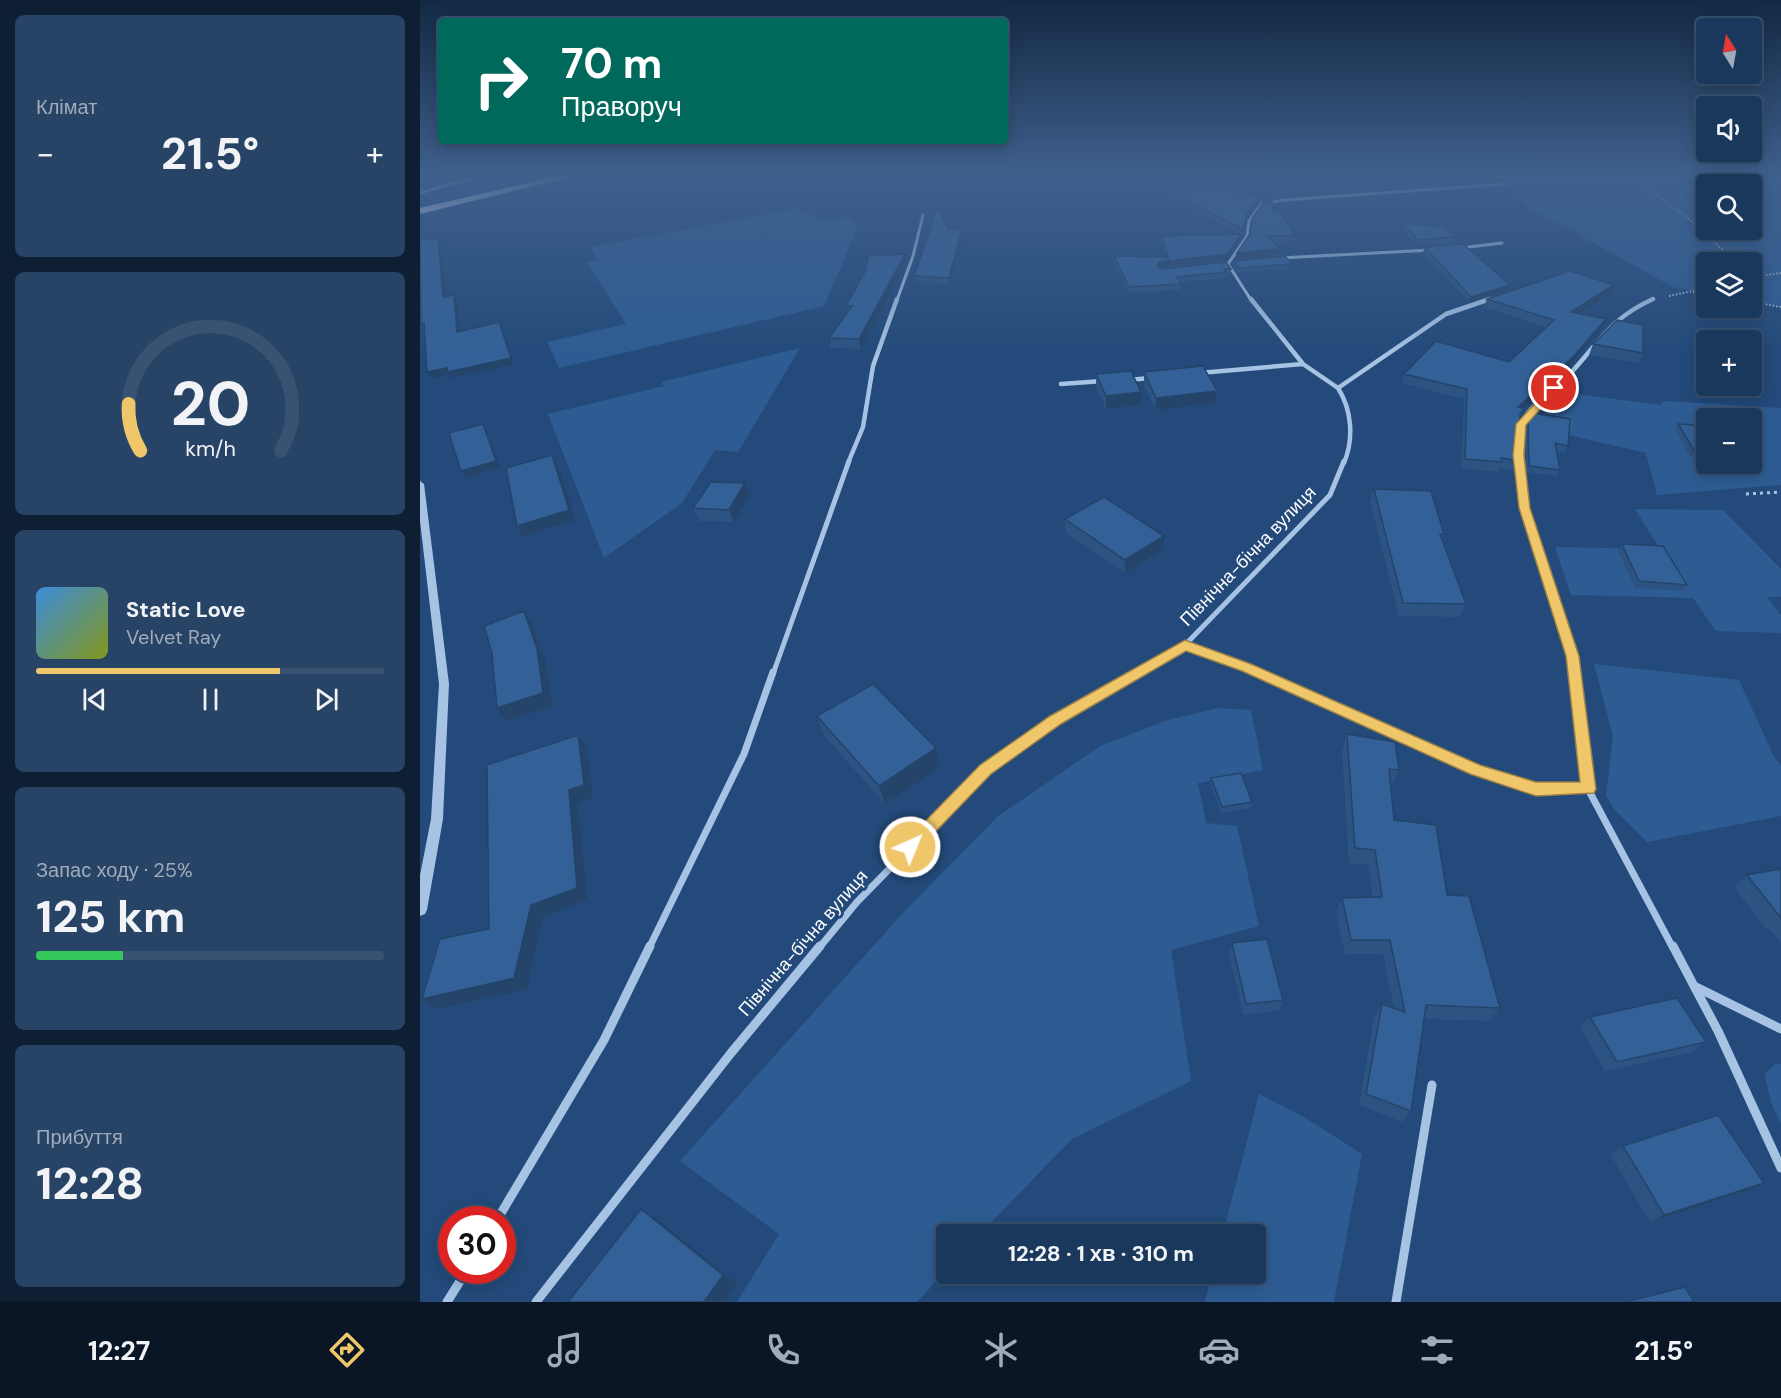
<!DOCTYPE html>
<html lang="uk">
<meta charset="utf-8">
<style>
:root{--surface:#1a385c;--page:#274365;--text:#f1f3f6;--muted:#9facbb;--line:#385272;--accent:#efc76a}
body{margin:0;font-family:"DM Sans",sans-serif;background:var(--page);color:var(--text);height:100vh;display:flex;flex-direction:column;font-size:22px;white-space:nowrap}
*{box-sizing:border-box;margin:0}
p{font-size:20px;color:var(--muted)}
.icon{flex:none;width:33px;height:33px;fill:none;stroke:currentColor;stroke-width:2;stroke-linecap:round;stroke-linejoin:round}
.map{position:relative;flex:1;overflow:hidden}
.sheet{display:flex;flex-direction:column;gap:15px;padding:15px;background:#0e1f33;width:420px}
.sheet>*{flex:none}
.top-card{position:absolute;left:18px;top:18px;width:570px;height:126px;border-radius:6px;box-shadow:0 3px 15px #0003,0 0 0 2px var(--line);background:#00695c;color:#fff;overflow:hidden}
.needle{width:39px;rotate:349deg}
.fabs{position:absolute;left:1276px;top:18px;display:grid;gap:12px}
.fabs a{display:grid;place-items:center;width:66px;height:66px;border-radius:6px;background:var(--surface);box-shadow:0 3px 15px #0003,0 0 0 2px var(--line);font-size:30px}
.speed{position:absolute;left:18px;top:1206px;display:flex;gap:12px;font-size:30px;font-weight:700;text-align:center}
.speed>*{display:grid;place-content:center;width:78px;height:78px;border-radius:50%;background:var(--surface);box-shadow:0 3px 15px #0003,0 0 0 2px var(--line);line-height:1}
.speed .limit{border:9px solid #d22;background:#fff;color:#111}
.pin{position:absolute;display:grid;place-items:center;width:51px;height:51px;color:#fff;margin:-26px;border:3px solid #fff;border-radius:50%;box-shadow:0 2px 6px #0007}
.me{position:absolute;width:66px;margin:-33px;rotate:44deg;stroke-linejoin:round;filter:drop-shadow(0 0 4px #0008)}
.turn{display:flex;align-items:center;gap:21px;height:126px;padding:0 24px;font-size:27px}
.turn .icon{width:78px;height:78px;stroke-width:2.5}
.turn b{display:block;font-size:42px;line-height:51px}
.big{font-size:45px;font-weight:700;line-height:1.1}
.sheet .widget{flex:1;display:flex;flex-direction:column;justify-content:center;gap:9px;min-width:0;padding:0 21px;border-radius:9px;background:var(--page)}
.sheet .dial{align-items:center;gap:0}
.dial svg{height:156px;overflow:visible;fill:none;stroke:var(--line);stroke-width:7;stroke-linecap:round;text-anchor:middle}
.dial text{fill:var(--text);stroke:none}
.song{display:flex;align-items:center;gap:18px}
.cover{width:72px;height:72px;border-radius:9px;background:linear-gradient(135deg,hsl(210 70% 55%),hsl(70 70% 35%))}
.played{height:6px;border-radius:3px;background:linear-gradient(90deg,var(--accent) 70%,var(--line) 70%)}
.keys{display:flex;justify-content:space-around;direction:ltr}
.heat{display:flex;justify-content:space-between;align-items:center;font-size:33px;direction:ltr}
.charge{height:9px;border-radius:4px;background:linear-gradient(90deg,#34c759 25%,var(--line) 0)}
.trip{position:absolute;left:516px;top:1224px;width:330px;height:60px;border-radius:6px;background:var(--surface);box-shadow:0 3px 15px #0003,0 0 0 2px var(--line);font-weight:700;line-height:60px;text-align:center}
.tab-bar{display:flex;height:96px;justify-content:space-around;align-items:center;background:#0a1625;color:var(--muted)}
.tab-bar .icon{width:42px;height:42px}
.tab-bar .on{color:var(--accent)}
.tab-bar b{font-size:27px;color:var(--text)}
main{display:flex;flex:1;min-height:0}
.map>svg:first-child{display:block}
</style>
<main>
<section class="sheet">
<div class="widget"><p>Клімат</p>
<div class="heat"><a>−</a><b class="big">21.5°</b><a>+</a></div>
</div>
<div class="widget dial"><svg viewBox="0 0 100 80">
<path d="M14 69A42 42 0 1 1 86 69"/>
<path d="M14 69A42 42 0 0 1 8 45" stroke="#efc76a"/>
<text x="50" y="56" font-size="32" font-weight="700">20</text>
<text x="50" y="72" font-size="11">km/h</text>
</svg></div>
<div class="widget">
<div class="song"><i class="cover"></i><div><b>Static Love</b><p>Velvet Ray</p></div></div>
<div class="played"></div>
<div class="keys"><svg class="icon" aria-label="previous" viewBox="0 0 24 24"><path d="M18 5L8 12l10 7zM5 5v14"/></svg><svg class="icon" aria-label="pause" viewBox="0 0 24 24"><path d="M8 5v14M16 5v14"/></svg><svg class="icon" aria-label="next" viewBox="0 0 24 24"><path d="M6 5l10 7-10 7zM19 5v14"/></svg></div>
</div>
<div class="widget"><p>Запас ходу · 25%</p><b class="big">125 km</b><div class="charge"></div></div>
<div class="widget"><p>Прибуття</p><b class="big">12:28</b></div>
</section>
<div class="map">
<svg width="1361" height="1302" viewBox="0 0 1361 1302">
<rect width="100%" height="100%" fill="#234a7a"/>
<path fill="#2e5c92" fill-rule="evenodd" d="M1084,174H1361V307L1332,302V262H1287V294L1253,287L1106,206ZM1287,184H1332V230H1287Z
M381,208L379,211L405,221L430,217L438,227L404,306L139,368L127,342L206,324L167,263L179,260L170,247Z
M380,348L318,452L295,450L262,503L184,558L128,414L244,386L241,382Z
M1140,392L1241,405L1243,401L1361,408V485L1237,495L1226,453L1114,427ZM1287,418H1332V464H1287Z
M1215,509L1303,510L1361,569V597H1347L1361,615V633L1296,631L1273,598L1151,595L1135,547L1240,549Z
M1174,664L1319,680L1354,757L1361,765V816L1227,842L1194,809L1186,796L1193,736Z
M798,708L831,710L843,770L778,783L786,823L817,826L839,926L751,950L771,1081L652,1139L560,1234H526V1270L497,1302H317L359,1234L260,1161L482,914L577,817L680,746L748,720Z
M1355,1064H1361V1123L1351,1103L1345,1074Z
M839,1094L884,1117L942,1154L914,1302H785L792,1274H836V1234H803Z"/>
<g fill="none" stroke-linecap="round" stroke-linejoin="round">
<path stroke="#a6c3e4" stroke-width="2" stroke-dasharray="1.5 2" stroke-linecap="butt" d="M1209,174L1277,225L1315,262
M1301,184L1308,174
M1277,224L1278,200L1287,194
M1332,277L1361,273
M1273,292L1287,295
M1249,296L1287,288
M1332,302L1361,307"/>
<path stroke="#a6c3e4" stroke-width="3" stroke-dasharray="3 4" stroke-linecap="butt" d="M1326,494L1361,492"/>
<path stroke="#a6c3e4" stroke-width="3" d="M0,193L65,174
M1040,248L1082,243
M860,258L1011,250
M477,300L493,256L503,215
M831,300L808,264L827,236L829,221L841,204L864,200L1086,184
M1066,300L1073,298
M1230,300L1233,299"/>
<path stroke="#a6c3e4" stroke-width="4.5" d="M831,299L883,364L918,388
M779,373L883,364
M708,380L730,378
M641,384L683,381
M1100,446C1100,439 1099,430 1102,423C1111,403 1133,392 1148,376C1179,343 1189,319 1233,299
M1099,456L1100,463
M428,463L443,427L453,366L477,299
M924,463C934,439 932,410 918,388L1026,314L1070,299"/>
<path stroke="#a6c3e4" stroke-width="5" d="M1100,461L1105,508L1153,656L1155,674
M765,645L842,674
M353,674L429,461
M715,674L765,645L910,495L924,461"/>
<path stroke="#a6c3e4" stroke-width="7" d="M839,672L1055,770L1116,789H1168L1253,948
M1155,672L1168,789
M229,948L324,754L353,672
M399,948L437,902L566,770L635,720L718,672"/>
<path stroke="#a6c3e4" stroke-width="9" d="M1253,946L1274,986
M1361,1029L1274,986L1298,1031L1361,1168
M77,1220L184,1040L230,946
M27,1302L47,1270
M116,1302L311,1053L400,946
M976,1302L1012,1085"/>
<path fill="#a6c3e4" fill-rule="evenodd" d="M0,481L4,484L29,684L23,819L7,910L5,914L0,916V875L11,819L19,684L0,521Z"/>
<path fill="#f2f7fe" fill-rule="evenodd" d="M146,174H162L0,214V208Z"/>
</g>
<path fill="#2c5382" d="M749,189L848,194L847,199L838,202L826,219L823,236L749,194Z
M853,211L875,236L874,241L854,242L859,254L816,259L817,253Z
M983,223L1035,237L1034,242L997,245L982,229Z
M528,229H542L543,234L530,284L495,282L494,276Z
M741,236L820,240L806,260L739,268L741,269H811L810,274H806V278L760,282L761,284V290L709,293L694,262V256L746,257L741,242Z
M1005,247L1090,285L1088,291L1049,302L1003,252Z
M815,261L872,264L871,269L818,273L814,266Z
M486,264L441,349L411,348L409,338L428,311L426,306Z
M1194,285L1191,294L1159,314L1182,328L1150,365L1104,408L1100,418V461L1096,471L1080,468L1078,472L1041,468L1044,399L982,383L984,374L1089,362L1126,327L1064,307L1067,299Z
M1173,344L1223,353L1218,363L1169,355Z
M724,372L796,403L735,410L724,385Z
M676,374L721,392V405L686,409L676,386Z
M1108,419L1148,446L1145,452L1136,451L1140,470L1137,476L1106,472L1105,426Z
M1258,424L1287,426V456H1270L1255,430Z
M325,483L330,496L314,522L279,521L273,508Z
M954,489L1024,534L1022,539L1046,604L1040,617L979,616L950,501Z
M645,519L743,549L705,573L645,532Z
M1202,544L1267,585L1263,591L1215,588L1198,551Z
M397,716L520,767L465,804L404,735Z
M927,734L979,770L972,786L970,785L974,820L1027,895L1080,1008L1069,1021L1004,1019L991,1111L982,1122L939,1105L954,1017L962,1004L974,1008L963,954H925L916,912L922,898L953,897L948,865L929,863L922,751Z
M791,778L832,802L831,808L801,813L790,784Z
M1361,869V943L1350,929L1347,930L1314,887L1327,875Z
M812,943L863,1000L859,1011L823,1015L809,954Z
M1170,1017L1286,1042L1272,1052L1185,1071L1160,1027Z
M1203,1146L1328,1190L1230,1222L1190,1154Z"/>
<path fill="#24446a" d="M848,194L847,199L838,202L826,219L823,236L827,214L839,197Z
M542,229L543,234L530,284L529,278Z
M821,234L820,240L806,260L740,267L736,271L737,265L740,262Z
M18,238L21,243L26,302L23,297Z
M859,249V254L816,259L817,253Z
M485,254L486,264L441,349L439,339Z
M1090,285L1088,291L1049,302L1051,297Z
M1194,285L1191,294L1147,321L1151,312Z
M34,295L37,300L40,338L37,332Z
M1186,319L1182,328L1150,365L1094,417L1098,407Z
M79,322L82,328L94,364L31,378L29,374L11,379L7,372Z
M797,391L796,403L735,410L736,398Z
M721,392V405L686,409V396Z
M63,424L66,430L80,467L45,478L41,471Z
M132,455L138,466L155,520L103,536L97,526Z
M325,483L330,496L314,522L309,510Z
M744,536L743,549L705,573V560Z
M104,611L112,624L126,662L132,706L87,721L77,708Z
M158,735L167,748L173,797L158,803L167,900L123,917L107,989L17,1009L2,999L111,905L149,790Z
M516,748L520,767L465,804L459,786Z
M1344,1183L1328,1190L1230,1222L1244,1215Z
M221,1209L238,1220L317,1284L305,1302H284Z"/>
<path fill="#336197" stroke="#24446a" stroke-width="1.5" d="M749,189L848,194L839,197L827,214L823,230Z
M852,201L853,211H859L875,236H849L859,249L817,253L830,234L833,217L844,202Z
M518,206L528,229H542L529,278L494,276Z
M983,223L1024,227L1035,237L998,240Z
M821,234L807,254L740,262L737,265L741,269L806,262L811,269H804L806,272L757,277L761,284L709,287L694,256L747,257L749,260L741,236Z
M18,238L23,297L34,295L37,332L79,322L91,358L28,372L27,368L7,372L4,323L1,324L0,239Z
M1043,244L1090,285L1051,297L1005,247Z
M485,254L439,339L409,338L432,306H426L446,270L448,256Z
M865,256L872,264L819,268L815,261Z
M1150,271L1194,285L1151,312L1186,319L1154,356L1098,407L1104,408L1100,414V461L1081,458L1082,462L1045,459L1047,389L984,374L1016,341L1089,362L1134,320L1067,299Z
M1197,320L1223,325V353L1173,344Z
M783,366L797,391L736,398L724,372Z
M711,371L721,392L686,396L676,374Z
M1113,413L1150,419L1148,446L1135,443L1140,470L1109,466L1108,419Z
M63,424L76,461L41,471L29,433Z
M1258,424L1287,426V450H1274Z
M132,455L149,510L97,526L86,468Z
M291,482L325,483L309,510L273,508Z
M954,489L1011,491L1024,534H1020L1046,604L983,603Z
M684,497L744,536L705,560L645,519Z
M1202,544L1243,546L1267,585L1219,581Z
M104,611L117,649L123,693L77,708L72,653L64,626Z
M453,684L516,748L459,786L397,716Z
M927,734L975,742L979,770L969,769L974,820L1016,825L1027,895L1049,896L1080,1008L1006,1005L991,1111L946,1094L962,1004L985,1012L970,940H931L922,898L962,897L955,850L935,848Z
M158,735L164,785L149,790L157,888L111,905L94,978L2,999L20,939L69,929L67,765Z
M821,773L832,802L802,807L791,778Z
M1361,869V918L1327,875Z
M847,939L863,1000L826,1004L812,943Z
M1257,998L1286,1042L1197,1062L1170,1017Z
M1298,1115L1344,1183L1244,1215L1203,1146Z
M221,1209L303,1275L284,1302H148Z
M1265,1287L1274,1302H1206Z"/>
<linearGradient id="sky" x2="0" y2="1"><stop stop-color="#132943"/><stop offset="0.49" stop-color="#3f608d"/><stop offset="1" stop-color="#3f608d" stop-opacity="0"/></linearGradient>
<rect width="1361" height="357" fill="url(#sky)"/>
<path fill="#efc76a" stroke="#9b8145" stroke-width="1.5" d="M1131,386L1139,388L1106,425L1104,455L1110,508L1159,656L1176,789L1174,793L1116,796L1050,774L822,671L766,651L641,724L571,774L496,852L490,854L485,852L482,847L485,842L560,765L630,716L765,640L831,664L1060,765L1116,782H1160L1146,656L1099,508L1093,455L1096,424Z"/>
<g text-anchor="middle" stroke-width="6" stroke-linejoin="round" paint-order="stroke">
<g font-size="18" fill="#fff" stroke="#234a7a">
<text transform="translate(828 556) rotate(-46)" y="6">Північна-бічна вулиця</text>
<text transform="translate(383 943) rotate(-49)" y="6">Північна-бічна вулиця</text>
</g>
</g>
</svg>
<div class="fabs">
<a><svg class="needle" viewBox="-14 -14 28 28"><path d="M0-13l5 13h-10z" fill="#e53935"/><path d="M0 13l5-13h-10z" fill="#9facbb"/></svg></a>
<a><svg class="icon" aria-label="sound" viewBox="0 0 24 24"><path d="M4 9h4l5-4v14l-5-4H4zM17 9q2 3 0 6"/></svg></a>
<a><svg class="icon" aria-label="search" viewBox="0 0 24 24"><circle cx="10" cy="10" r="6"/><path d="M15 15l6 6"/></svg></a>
<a><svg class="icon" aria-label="layers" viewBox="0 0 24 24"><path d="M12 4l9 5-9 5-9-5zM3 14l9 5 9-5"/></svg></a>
<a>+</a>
<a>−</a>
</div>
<div class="speed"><div class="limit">30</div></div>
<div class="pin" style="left:1134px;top:388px;background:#d93025"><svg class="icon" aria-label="arrive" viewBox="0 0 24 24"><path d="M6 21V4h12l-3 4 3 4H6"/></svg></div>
<svg class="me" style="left:490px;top:847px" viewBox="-20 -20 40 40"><circle r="17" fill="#efc76a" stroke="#fff" stroke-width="3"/><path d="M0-11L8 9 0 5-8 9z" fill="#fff"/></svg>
<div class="trip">12:28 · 1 хв · 310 m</div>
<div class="top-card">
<div class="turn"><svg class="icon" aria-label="right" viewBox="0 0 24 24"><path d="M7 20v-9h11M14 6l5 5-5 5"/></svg><div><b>70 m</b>Праворуч</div></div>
</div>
</div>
</main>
<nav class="tab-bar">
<b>12:27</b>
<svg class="icon on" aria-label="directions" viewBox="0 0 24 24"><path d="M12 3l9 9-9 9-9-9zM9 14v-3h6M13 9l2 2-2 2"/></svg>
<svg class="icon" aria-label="music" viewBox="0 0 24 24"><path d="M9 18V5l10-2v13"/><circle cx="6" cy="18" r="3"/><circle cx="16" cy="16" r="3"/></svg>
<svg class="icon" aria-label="phone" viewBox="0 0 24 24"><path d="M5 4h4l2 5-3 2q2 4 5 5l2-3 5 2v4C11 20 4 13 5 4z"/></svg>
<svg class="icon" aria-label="climate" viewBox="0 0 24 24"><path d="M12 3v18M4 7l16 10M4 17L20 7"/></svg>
<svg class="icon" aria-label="car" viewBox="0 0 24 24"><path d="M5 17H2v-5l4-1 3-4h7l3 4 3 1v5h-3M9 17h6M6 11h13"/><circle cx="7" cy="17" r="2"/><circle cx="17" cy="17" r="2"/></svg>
<svg class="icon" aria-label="filters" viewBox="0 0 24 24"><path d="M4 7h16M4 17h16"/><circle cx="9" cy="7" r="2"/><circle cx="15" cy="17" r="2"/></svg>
<b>21.5°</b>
</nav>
